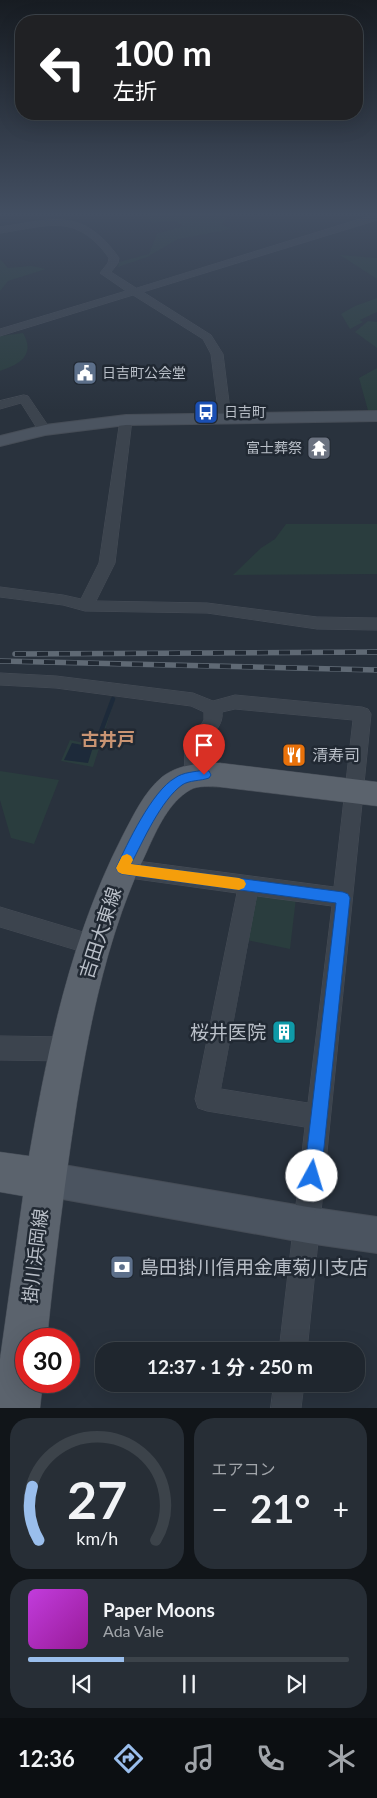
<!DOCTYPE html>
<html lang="ja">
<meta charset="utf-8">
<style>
:root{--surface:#1f262e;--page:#272e36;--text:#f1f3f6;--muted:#a1a5aa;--line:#3c434a;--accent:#9abeec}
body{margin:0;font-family:Lato,"Noto Sans JP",sans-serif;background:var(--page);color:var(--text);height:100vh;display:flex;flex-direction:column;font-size:19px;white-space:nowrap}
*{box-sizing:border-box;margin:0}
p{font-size:16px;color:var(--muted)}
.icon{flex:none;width:28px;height:28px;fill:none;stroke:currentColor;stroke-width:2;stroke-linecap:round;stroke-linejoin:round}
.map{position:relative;height:1408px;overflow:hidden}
.drawer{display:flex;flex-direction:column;gap:10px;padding:10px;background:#111519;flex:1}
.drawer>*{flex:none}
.banner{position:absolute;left:15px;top:15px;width:348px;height:105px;border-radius:20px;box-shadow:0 5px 20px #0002,0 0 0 1px var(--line);background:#202124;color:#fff;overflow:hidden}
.speed{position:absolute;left:15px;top:1328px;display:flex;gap:10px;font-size:25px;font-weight:700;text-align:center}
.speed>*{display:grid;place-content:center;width:65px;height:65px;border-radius:50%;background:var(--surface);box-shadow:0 5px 20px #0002,0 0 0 1px var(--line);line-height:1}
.speed .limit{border:8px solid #d22;background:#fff;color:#111}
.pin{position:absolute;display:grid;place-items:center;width:42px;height:42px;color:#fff;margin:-51px -21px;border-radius:50% 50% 50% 0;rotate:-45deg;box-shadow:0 0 5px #0007}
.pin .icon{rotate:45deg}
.me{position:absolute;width:55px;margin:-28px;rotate:6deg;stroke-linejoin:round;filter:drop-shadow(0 0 4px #0008)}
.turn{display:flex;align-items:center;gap:18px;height:105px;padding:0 15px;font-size:22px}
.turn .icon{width:65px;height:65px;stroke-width:2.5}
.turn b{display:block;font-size:35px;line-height:42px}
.big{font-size:38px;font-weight:700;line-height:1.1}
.drawer .tile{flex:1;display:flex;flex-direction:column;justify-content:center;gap:8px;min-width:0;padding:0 18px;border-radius:20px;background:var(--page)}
.drawer .dial{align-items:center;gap:0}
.dial svg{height:130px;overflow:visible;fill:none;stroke:var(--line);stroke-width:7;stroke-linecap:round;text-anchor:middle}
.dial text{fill:var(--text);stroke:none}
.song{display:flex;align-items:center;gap:15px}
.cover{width:60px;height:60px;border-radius:8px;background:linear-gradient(135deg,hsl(290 70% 55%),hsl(300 70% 35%))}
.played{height:5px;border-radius:2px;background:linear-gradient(90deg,var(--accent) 30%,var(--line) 30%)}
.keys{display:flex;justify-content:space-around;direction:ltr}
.heat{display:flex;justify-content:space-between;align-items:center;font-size:28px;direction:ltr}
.drawer .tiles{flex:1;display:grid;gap:10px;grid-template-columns:1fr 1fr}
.tile:last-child{grid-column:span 2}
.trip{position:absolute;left:95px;top:1342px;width:270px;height:50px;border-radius:20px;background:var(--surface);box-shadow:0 5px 20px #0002,0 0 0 1px var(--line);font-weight:700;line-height:50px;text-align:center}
.tabs{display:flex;height:80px;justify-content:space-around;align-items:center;background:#0c0f12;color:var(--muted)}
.tabs .icon{width:35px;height:35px}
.tabs .selected{color:var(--accent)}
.tabs b{font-size:22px;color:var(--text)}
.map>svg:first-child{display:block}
</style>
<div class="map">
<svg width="377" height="1408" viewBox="0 0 377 1408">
<rect width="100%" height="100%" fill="#29323d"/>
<path fill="#2a3d3e" d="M147,214H231L221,224L232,229L178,239L147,257L118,267L119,262L149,254L157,234L184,226L174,221L151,223Z
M340,255L377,258V279Z
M0,259L8,268L31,266L46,269L8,281L0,291Z
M377,298V312L360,320L363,322L350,329L341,314L355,306Z
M368,321L377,322V348L355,332Z
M23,333C36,355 19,365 0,371V336Z
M377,368V414H369L359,378Z
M286,524H377V574L233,575L261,548L275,539Z
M111,698L115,699L93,767L61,761L70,740L89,744L92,741H96Z
M0,771L59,780L34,844L11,838L0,800Z
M262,894L296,898L290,949L247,940L256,897Z"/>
<path fill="#1d2a3a" d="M72,743L93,747L88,763L64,760Z"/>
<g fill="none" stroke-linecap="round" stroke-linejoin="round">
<path stroke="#1d2a3a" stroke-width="4.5" d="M93,747L96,745L113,699"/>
<g stroke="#464d57" stroke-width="1">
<path id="street" d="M377,214V220L143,292L211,335L223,354L231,418L229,421L225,422L219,418L211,354L203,339L133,295L0,336V329L126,291L100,273L108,263L109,258C76,212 49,226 0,233V227C54,219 83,207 119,258L118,263L111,272L136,288Z
M24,395L28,396L51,430L50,433H40L21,403L0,409V401Z
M126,416L132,420L115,563L96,601L207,603L317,617L377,618V630L317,629L207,613L85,611L63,605L0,597V587L63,595L81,599L99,563L120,420Z
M0,673L56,676L193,693L213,701L235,695L362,707L368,709L371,714L307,1351H279L305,1127L207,1111L198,1108L195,1099L237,893L122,877L115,874L112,868L115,862L122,859L334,887L353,720L235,709L222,712C224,727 208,737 203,750C200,760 205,771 200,781L193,784L186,781L184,776L185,750L204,720V712L191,706L56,688L0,685ZM257,896L332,906L308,1103L221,1089Z
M0,907L93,935L101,938L104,945L101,952L93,955L0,927Z
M0,1036L67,1037L75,1041L79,1049L75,1057L67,1061L0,1060Z
M274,1384H304L301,1408H271Z"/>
</g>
<g stroke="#464d57" stroke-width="2">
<path id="secondary" d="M377,411V421L126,425L45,435L0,446V436L45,425L126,415Z
M46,1162L308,1207L377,1217V1253L308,1243L46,1196L34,1191L29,1179L34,1167Z"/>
</g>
<g stroke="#464d57" stroke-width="1">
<path id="primary" d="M220,763L377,782V806L220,787C211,787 198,785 190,790C169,802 157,829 147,851C109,930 91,1016 77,1102C65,1180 55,1260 47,1339H26V1381H43L40,1408H0V1359L23,1196L0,1192V1152L29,1156C48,1046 71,937 122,837C133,816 144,792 162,777C179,764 200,763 220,763Z"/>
</g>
<use href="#street" fill="#3c444e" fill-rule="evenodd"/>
<use href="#secondary" fill="#4b5460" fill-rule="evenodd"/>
<use href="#primary" fill="#5b636d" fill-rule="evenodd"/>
<g stroke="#5f6974" stroke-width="5.5">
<path id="rail" d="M15,654L377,652
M0,661L377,670"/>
</g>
<use href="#rail" stroke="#212933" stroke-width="4" stroke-dasharray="11" stroke-linecap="butt"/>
</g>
<linearGradient id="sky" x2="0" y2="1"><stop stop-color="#171c22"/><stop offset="0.52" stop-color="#434f62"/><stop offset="1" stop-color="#434f62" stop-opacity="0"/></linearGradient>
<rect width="377" height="411" fill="url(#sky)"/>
<path fill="#1a73e8" stroke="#114b97" d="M204,770L209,771L211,775L209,778C201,781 189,780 182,785C161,800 143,841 131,864L343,892L348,894L350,898L321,1176L318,1182L312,1185L306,1182L304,1176L336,903L122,874L118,872L116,868C127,844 152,791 175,778C183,772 195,772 204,770Z"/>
<path fill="#f59e0b" d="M127,854L131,856L133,860L131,864L239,878L244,880L246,884L244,888L239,890L122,874L118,872L116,868L122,856Z"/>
<defs>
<g id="civic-square" transform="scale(1.25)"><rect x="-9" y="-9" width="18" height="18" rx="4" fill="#5c6f8a" stroke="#212933"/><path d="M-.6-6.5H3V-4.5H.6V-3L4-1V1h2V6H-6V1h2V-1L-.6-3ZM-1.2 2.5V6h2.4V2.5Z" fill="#fff"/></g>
<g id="bus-square" transform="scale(1.25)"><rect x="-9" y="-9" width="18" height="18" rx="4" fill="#1a4fb4" stroke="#212933"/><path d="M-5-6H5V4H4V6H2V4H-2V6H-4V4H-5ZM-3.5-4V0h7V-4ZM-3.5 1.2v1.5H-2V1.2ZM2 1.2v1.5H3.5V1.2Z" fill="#fff"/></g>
<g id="temple-square" transform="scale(1.25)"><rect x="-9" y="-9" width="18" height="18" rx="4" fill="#6b7280" stroke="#212933"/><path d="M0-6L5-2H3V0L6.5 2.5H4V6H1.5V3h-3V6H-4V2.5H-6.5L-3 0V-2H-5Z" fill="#fff"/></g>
<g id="restaurant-square" transform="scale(1.25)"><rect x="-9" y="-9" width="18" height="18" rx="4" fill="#e8710a" stroke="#212933"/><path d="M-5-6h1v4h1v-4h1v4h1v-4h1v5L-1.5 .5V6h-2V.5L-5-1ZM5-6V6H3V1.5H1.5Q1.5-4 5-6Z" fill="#fff"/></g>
<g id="building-square" transform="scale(1.25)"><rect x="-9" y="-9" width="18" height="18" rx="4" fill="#0f9aa8" stroke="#212933"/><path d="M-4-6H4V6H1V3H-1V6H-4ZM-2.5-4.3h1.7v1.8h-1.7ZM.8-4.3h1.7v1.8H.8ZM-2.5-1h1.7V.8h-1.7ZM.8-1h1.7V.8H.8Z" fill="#fff"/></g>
<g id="bank-square" transform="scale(1.25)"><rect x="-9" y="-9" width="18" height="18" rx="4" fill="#5c6f8a" stroke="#212933"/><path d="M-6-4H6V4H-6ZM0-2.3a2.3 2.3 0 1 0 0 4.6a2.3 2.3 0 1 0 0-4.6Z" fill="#fff"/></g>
</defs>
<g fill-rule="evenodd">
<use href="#civic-square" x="85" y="373"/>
<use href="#bus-square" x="206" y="412"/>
<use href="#temple-square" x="319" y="448"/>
<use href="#restaurant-square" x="294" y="755"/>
<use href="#building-square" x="284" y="1032"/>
<use href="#bank-square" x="122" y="1267"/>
</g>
<g text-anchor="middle" stroke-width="5" stroke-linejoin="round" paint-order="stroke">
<g font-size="14" fill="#b9bfc8" stroke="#212933" text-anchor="start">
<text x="102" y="378">日吉町公会堂</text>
<text x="224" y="417">日吉町</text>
<text x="302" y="453" text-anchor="end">富士葬祭</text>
</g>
<g font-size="16" fill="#b9bfc8" stroke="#212933" text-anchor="start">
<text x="312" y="761">清寿司</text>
</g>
<g font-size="18" font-weight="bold" fill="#c99473" stroke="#212933">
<text x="108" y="746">古井戸</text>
</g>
<g font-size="19" fill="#b9bfc8" stroke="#212933">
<text transform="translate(100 933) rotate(-72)" y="7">吉田大東線</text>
<text transform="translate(35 1256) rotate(-83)" y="7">掛川浜岡線</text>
</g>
<g font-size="19" fill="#b9bfc8" stroke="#212933" text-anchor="end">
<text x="266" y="1039">桜井医院</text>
<text x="140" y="1274" text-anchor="start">島田掛川信用金庫菊川支店</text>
</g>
</g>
</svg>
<div class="speed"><div class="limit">30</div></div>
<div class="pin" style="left:204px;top:775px;background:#d93025"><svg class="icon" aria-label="arrive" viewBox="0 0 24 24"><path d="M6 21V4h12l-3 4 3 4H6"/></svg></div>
<svg class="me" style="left:312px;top:1176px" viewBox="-20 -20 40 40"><circle r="19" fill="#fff"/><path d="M0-13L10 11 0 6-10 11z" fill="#1a73e8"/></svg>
<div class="trip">12:37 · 1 分 · 250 m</div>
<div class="banner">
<div class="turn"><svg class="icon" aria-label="left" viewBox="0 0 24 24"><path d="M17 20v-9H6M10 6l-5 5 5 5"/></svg><div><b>100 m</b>左折</div></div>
</div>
</div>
<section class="drawer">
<div class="tiles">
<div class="tile dial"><svg viewBox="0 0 100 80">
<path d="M14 69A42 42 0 1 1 86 69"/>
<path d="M14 69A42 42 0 0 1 10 36" stroke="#9abeec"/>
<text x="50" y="56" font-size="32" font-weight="700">27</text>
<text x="50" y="72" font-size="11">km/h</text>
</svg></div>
<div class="tile"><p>エアコン</p>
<div class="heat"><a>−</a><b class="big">21°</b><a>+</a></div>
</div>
<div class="tile">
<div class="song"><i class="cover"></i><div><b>Paper Moons</b><p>Ada Vale</p></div></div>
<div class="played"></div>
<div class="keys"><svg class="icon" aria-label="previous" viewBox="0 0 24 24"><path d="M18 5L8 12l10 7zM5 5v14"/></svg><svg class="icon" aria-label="pause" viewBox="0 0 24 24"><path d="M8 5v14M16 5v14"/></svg><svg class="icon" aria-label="next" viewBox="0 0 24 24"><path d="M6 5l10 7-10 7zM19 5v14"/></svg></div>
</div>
</div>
</section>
<nav class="tabs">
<b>12:36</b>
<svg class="icon selected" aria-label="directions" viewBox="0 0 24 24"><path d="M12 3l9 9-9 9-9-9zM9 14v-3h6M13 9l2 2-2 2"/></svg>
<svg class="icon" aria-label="music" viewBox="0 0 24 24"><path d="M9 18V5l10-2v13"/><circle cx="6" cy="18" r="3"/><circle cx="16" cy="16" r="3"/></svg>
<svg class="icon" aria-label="phone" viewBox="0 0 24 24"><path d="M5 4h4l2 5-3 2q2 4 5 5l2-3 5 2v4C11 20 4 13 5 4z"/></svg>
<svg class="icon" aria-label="climate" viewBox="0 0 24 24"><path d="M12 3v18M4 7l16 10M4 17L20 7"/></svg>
</nav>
